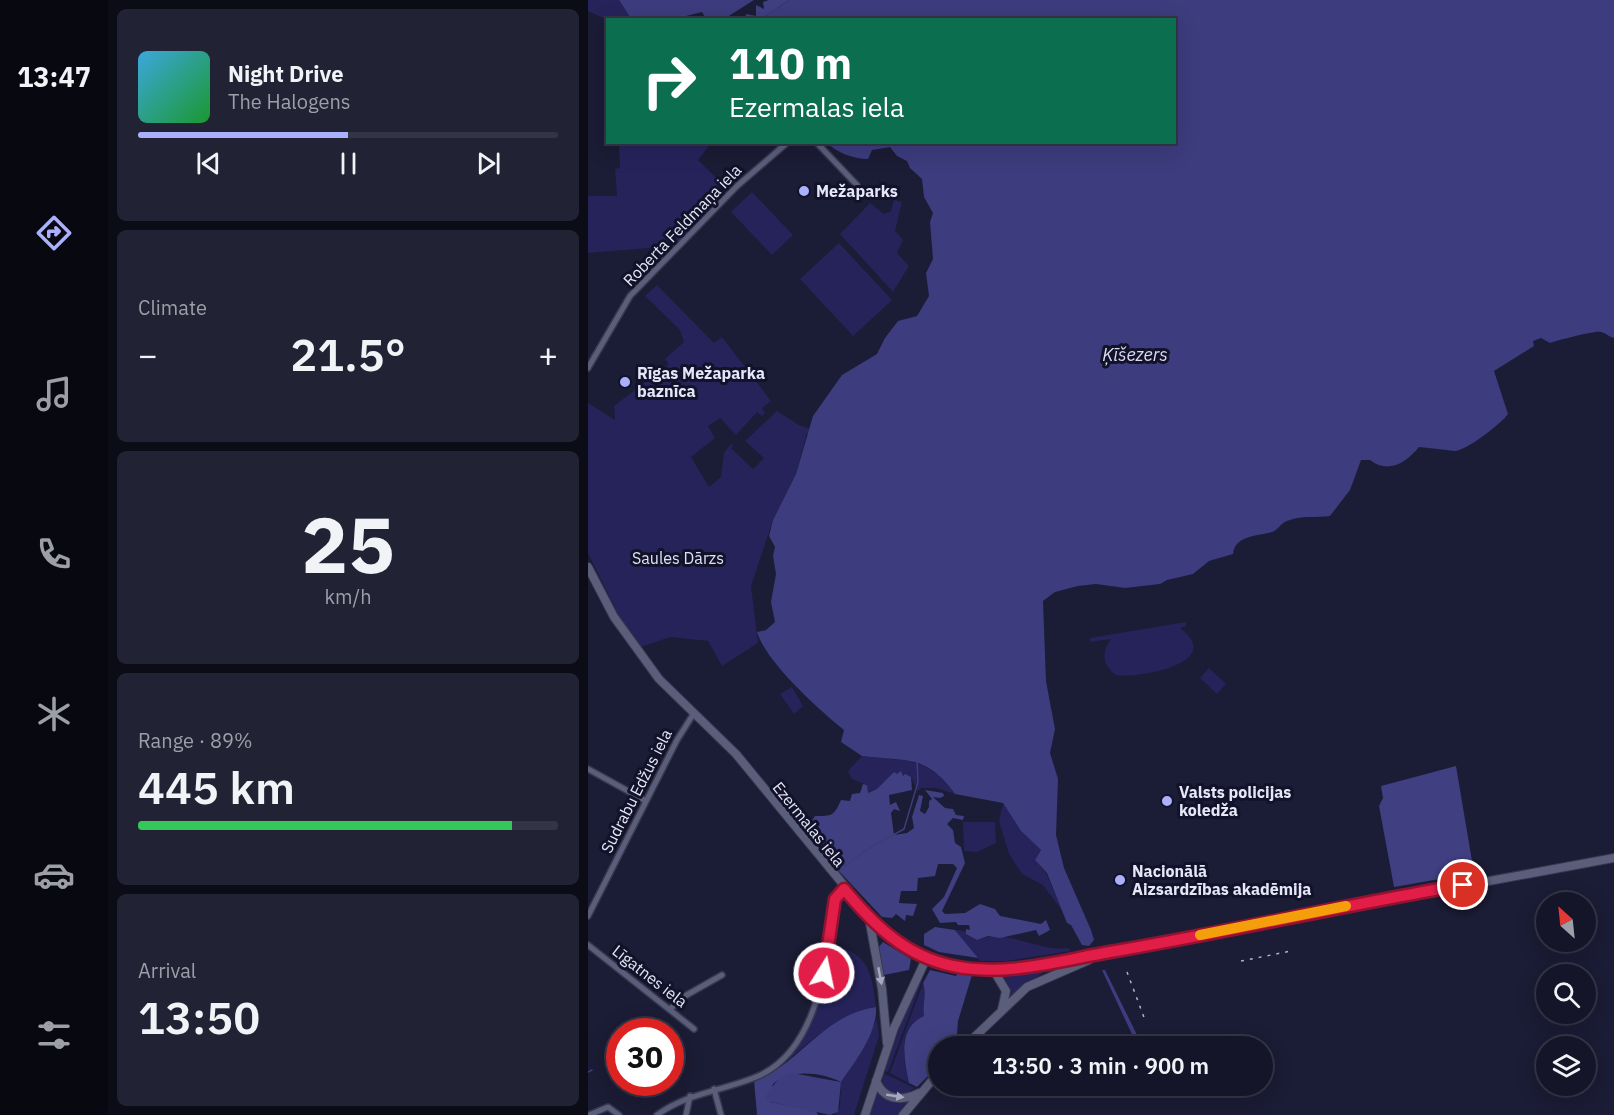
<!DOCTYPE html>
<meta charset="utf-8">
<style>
:root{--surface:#141528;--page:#212234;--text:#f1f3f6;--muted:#9d9fa8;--line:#333445;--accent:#aab0fb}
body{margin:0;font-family:"IBM Plex Sans",sans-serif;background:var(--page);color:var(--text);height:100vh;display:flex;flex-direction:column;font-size:22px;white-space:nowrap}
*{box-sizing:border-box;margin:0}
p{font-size:20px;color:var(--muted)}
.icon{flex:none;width:33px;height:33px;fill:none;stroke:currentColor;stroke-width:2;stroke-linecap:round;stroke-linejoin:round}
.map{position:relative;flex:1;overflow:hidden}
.panel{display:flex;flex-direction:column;gap:9px;padding:9px;background:#0b0c16;width:480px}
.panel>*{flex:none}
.banner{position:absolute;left:18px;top:18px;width:570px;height:126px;border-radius:0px;box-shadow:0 6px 24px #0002,0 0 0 2px var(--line);background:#0b6e4f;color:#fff;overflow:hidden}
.needle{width:39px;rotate:333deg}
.tools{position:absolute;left:948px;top:892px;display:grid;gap:12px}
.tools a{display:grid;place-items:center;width:60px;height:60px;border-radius:50%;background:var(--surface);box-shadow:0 6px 24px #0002,0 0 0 2px var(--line);font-size:30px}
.speed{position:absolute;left:18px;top:1018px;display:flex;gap:12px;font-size:30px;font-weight:700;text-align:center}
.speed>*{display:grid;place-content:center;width:78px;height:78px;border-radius:50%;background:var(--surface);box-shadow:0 6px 24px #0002,0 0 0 2px var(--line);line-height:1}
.speed .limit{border:9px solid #d22;background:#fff;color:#111}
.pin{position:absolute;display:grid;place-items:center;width:51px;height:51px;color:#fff;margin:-26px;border:3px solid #fff;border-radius:50%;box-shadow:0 2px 6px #0007}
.me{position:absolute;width:66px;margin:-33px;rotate:10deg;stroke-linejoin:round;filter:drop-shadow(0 0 4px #0008)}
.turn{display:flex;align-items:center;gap:21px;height:126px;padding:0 24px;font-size:27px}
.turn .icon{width:78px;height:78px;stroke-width:2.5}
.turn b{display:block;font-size:42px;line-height:51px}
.big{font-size:45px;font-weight:600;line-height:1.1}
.panel .tile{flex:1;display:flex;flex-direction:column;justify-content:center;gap:9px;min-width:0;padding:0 21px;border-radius:9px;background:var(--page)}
.panel .dial{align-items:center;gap:0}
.dial b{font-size:78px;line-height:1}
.song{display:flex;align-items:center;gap:18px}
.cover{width:72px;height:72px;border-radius:9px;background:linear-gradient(135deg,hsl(200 70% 55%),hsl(130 70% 35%))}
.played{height:6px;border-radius:3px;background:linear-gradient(90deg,var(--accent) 50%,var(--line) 50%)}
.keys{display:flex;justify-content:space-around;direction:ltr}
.heat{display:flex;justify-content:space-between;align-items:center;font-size:33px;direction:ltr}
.charge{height:9px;border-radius:4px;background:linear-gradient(90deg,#34c759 89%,var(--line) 0)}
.trip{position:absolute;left:340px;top:1036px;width:345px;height:60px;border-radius:30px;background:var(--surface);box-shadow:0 6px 24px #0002,0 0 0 2px var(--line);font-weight:600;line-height:60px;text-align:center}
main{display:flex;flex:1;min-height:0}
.tabs{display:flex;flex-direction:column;width:108px;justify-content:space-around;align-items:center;background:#080810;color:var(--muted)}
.tabs .icon{width:42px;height:42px}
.tabs .active{color:var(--accent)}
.tabs b{font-size:27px;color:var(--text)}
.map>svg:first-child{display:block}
</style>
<main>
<nav class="tabs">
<b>13:47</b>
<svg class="icon active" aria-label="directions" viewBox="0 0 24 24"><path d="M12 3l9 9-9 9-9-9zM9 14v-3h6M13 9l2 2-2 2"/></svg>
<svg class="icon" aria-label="music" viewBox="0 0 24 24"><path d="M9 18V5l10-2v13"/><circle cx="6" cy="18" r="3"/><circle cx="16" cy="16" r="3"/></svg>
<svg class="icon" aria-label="phone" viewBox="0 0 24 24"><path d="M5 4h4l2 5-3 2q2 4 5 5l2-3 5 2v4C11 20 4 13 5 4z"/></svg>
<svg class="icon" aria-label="climate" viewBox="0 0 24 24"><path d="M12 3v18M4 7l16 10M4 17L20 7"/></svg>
<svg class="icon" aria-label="car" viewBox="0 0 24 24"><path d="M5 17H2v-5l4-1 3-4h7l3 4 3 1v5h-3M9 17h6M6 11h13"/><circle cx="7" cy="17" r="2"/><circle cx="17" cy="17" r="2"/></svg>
<svg class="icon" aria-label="filters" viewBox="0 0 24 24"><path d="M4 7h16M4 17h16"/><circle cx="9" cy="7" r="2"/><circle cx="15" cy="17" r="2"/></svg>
</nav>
<section class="panel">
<div class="tile">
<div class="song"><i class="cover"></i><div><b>Night Drive</b><p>The Halogens</p></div></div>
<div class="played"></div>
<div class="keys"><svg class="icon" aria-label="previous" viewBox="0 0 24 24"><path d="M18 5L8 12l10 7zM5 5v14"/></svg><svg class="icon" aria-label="pause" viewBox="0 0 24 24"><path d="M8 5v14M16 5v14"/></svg><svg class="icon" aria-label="next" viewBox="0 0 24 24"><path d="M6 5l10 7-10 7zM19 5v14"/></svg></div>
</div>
<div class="tile"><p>Climate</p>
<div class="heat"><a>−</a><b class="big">21.5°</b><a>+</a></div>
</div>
<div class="tile dial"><b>25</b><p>km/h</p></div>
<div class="tile"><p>Range · 89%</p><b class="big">445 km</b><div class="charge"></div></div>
<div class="tile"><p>Arrival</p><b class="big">13:50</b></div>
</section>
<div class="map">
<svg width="1026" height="1115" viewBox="0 0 1026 1115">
<rect width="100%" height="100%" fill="#1b1c35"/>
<path fill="#25235a" d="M0,0H31L44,19C18,20 22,21 0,11Z
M31,143H123L110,160L140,189L86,246L0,253V196H29L27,169L32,168Z
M164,192L205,235L184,255L143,212Z
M306,200L314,202L307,231L315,240L309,253L321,266L305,292L252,234L282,203L296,214L303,211Z
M251,243L304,300L265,336L212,279Z
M69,285L126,343L134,337L183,401L174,408L177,413L174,416L169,412L148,435L132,418L120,426L127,438L103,457L121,487L133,477L136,453L143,444L145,445L143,448L165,469L176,458L157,441L189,411L211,425L222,429L218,436L208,474L185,520L163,586L170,643L134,666L120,641L82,637L53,647L32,618L0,553V403L27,420L26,406L81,364L77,359L96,342L92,330L57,296Z
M598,622V626L592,628C639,663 550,679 528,675C514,666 513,652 523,639L502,642V638Z
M621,668L638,684L629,694L612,678Z
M204,687L215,706L206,714L192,694Z
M274,756C317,762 337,754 367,794L348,788H333L330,791L323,777L309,774L289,789L279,793V785L264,779L260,771Z
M415,803L433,831L453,850L447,860L458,873L475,912L455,885L434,874L421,854L411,821Z
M375,822H407L408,843L389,852L376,851Z
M367,930L378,931V934L389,940C420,928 449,952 480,948L483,951L418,961H392Z
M244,945C282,953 284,975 288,1007C261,1011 221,1040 201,1060L199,1058C228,1026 236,987 244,945Z
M461,968L422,997L421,986L414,975Z
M338,970L300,1072L296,1071L316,1016Z
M335,983C339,994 334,1005 336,1016C308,1028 316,1060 321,1083L302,1073Z
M289,1019L291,1036L266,1115H247L252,1107L253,1082L271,1056Z
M295,1073L327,1088L315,1096L302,1095L294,1087Z
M288,1091L300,1100L321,1101L310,1115H280Z"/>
<path fill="#3f3f82" d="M181,0H201L173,19L157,20L158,14L168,16V5L176,9L175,2Z
M868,766L886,873L806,887L791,806L795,798L793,786Z
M313,771L315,776L317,774L323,777L324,790L301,795L302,805L308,802L312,811L306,809L303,813L306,835L319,833L326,828L324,817L331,795L335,796L332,811L337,814L341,807V801L344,799L337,790L355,793L356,796L352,798L345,797L357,808L365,809L368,815L376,816L375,820L365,818L359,824L365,830L367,843L373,847L377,863L354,911L357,914L377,913L392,904L407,909L412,916L453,924L458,920L462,930L451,936L448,930L412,938L400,936L389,940L378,934V929L382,930L381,925H370L368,922L352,923L344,909L356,897L369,868L365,864H350L347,876L330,878L329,891H313L311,903L329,904L325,916L318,915L317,921L308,914L304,918L294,917L250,870L252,869L192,798L196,794L215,818L223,822L227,816C244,816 246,816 253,800L262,801L264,794L272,793L275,784L279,785L280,793L289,789L306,772L309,774Z
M347,927L367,930L390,958L351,952L336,945V934Z
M295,942L323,959L321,970L296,975L290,948Z
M342,970L368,976L370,972L384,975L370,1021L368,1047H351V1065L329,1087L321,1083C316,1059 309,1028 336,1016C334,1005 339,994 335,983Z
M288,1007C290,1032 267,1062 253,1082C232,1072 203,1069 185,1084L182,1102L228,1111L230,1115H169L166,1080C177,1075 189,1070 199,1062C228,1039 249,1013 288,1007Z"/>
<path fill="#3c3c7e" d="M31,0H166L136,19H118L114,12L98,16L97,19L44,20Z
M201,0H1026V338C1021,337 1018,333 1013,332C1008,330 967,341 962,343L953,338L945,341L946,346L906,371L920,414C914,423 877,452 866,451C856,450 844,448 831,447C818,463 800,474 782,460H773L762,490L742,516C729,518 713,515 699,521C693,523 690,530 684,532C670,536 647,535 645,554L621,561L605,574L579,580L572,584L537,588L508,584L490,586L467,592L455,601L458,681L467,729L462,753L470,779L468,835L476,868L503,930L506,940L501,946L494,945L483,925L479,923L459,873L447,860L453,850L433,831L415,803L367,794C337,753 318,762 274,756L253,742L256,730C230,709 178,662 169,632L178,630L187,622L183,602L188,574L185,556L187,547L181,536L185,520L208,474L225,416L254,375L289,354L297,338L310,321L329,316L341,296L338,273L345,259L342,222L345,213L336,197L334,179L322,168L319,161L309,156L302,147L284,150L280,159C265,159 248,152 239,143L586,142V20L173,19Z
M514,970H517L555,1047H550Z
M204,1073L253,1082L250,1112L242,1115L182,1102L177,1097C186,1085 189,1077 204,1073Z"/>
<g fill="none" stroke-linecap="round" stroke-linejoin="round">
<path stroke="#3c3c7e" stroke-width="1.5" d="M257,866L278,850L316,829L330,782L329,761
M0,1072L4,1070"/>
<g stroke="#37384c" stroke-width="8">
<path id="street" d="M228,142L269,185
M0,368L42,296L149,186L200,142
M0,769L58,801
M0,916L89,740L106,713
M0,945L106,1029
M82,1009L97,996L134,975
M126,1089L133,1115
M1,1115L20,1107L31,1115
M69,1115C99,1093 134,1091 168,1077C232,1051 239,957 247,899L256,889
M98,1115L102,1096"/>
</g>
<g stroke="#37384c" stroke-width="10">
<path id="secondary" d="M0,567L26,617L71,679L148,754L291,928L314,945L348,962L381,969H423L1026,858
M281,918L294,989L299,1043
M406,971L418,991L414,1009
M376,1047L439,987L501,960
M288,1081C296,1100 313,1102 331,1093
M277,1115L306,1028L338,959
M315,1115L351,1072"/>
</g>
<use href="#street" stroke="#5b5e7b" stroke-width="5"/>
<use href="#secondary" stroke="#5b5e7b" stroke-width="8"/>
<path stroke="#afb1c4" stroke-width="1.5" stroke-dasharray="3 6" stroke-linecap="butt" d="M653,961L703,951
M539,972L557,1020"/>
</g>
<defs><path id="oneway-solid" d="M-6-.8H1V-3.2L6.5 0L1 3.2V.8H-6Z" transform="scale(1.5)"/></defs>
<g fill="#a7a9c0">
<use href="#oneway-solid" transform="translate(292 976) rotate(79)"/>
<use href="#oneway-solid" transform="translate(307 1096) rotate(9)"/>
</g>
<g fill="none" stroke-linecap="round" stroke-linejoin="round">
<g stroke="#92132f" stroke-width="15">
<path id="route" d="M236,973L247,899L256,889C286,925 317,956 365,966C417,977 470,961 522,952C640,932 757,905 875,885"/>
</g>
<use href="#route" stroke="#e11d48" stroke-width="10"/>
<path stroke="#f59e0b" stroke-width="10" d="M612,935L758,906"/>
</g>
<g fill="#aab0fb" stroke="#12122a" stroke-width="2">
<circle cx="216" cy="191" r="6"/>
<circle cx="37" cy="382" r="6"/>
<circle cx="579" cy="801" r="6"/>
<circle cx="532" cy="880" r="6"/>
</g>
<g text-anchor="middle" stroke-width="6" stroke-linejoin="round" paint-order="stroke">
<g font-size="16" font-weight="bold" fill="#e5e7f8" stroke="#12122a" text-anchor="start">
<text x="228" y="197">Mežaparks</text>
<text x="49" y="379">Rīgas Mežaparka<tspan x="49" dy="18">baznīca</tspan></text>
<text x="591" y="798">Valsts policijas<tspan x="591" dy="18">koledža</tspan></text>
<text x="544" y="877">Nacionālā<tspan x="544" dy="18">Aizsardzības akadēmija</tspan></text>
</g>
<g font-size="16" fill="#e5e7f8" stroke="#12122a">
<text transform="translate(94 225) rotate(-46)" y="6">Roberta Feldmaņa iela</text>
<text transform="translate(48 791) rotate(-63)" y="6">Sudrabu Edžus iela</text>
<text transform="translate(221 824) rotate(51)" y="6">Ezermalas iela</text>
<text transform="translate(62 976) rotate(38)" y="6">Līgatnes iela</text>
</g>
<g font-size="16" fill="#dfe1f6" stroke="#12122a">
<text x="90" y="564">Saules Dārzs</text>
</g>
<g font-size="18" font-style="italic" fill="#daddf1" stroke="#12122a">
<text x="547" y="361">Ķīšezers</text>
</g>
</g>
</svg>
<div class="tools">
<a><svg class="needle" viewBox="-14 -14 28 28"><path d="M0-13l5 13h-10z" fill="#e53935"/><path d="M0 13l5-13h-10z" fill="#9d9fa8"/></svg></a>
<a><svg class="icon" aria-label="search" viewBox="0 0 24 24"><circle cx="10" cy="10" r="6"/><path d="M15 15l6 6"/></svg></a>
<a><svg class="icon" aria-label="layers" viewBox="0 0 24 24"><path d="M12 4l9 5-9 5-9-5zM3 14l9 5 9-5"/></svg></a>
</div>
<div class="speed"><div class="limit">30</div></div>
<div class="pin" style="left:875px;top:885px;background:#d93025"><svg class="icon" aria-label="arrive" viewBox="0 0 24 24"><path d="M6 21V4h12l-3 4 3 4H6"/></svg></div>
<svg class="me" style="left:236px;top:973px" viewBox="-20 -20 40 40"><circle r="17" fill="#e11d48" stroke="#fff" stroke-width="3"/><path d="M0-11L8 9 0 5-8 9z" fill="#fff"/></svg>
<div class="trip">13:50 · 3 min · 900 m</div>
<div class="banner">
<div class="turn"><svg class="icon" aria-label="right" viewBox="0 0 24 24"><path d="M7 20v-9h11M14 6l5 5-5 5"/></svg><div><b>110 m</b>Ezermalas iela</div></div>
</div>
</div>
</main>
